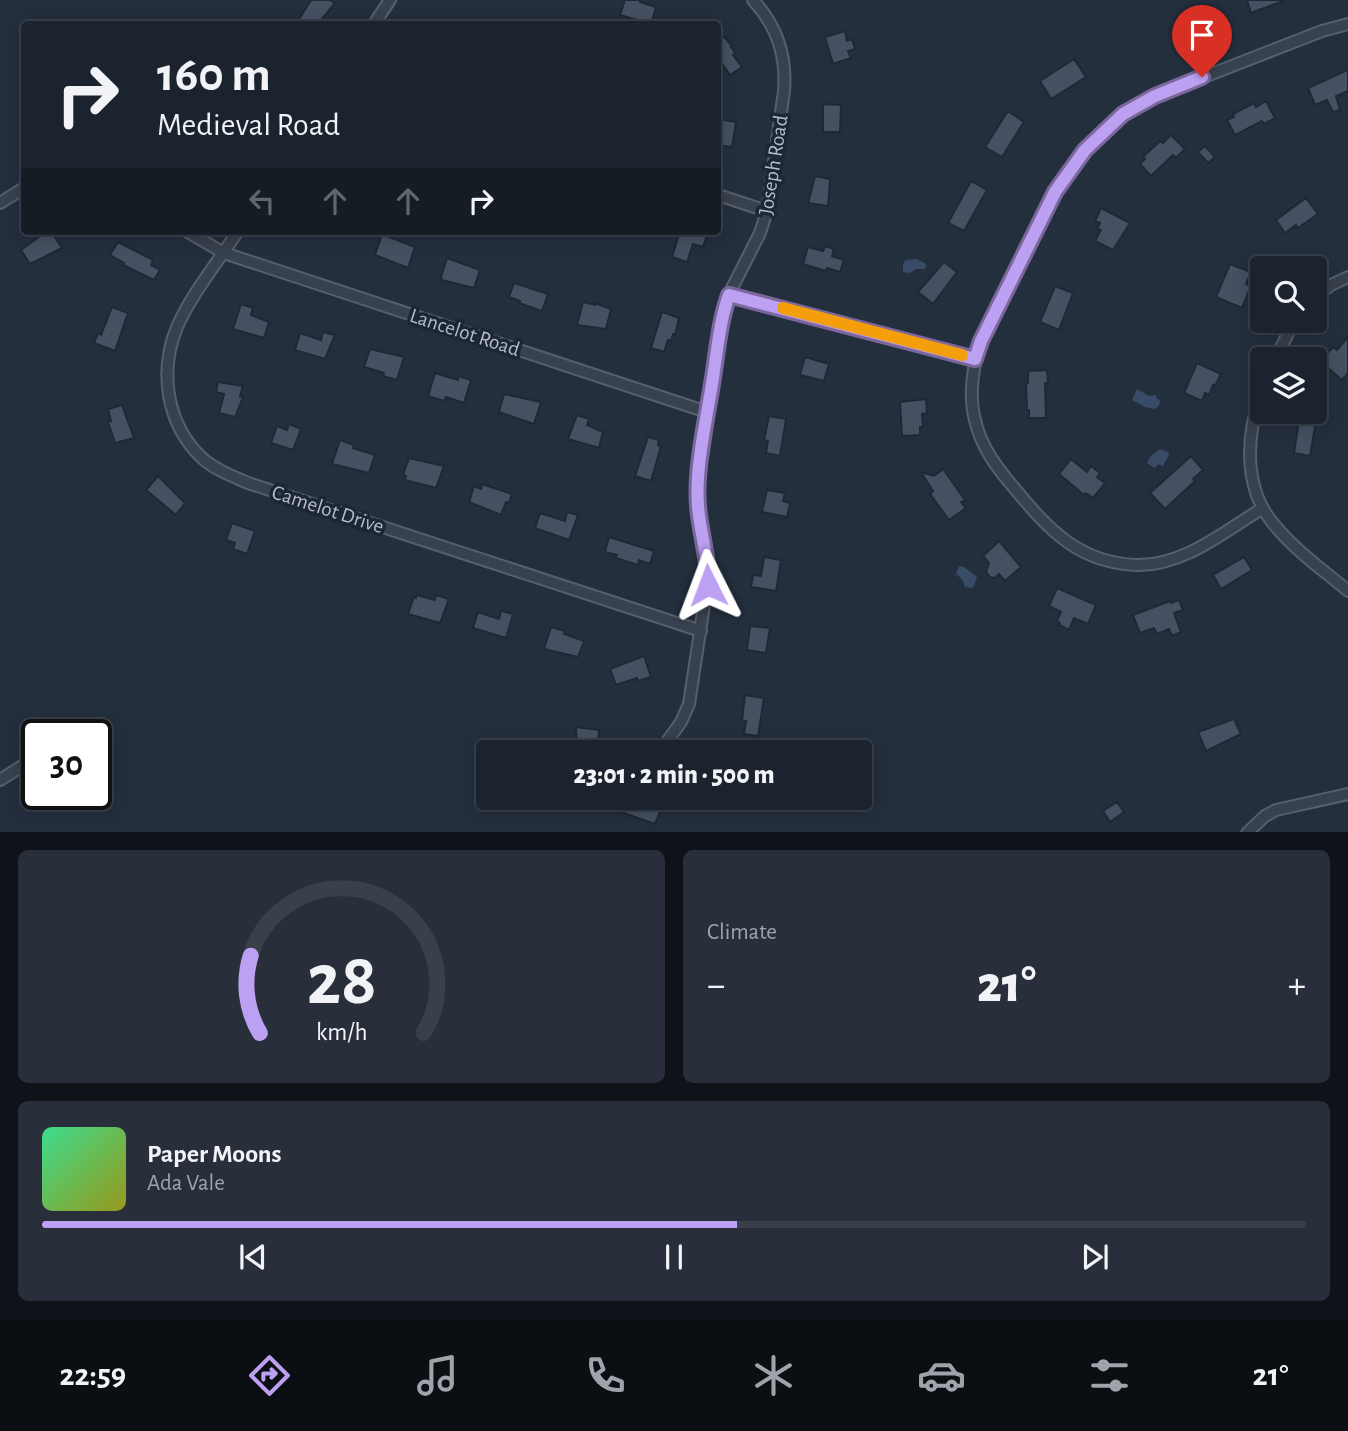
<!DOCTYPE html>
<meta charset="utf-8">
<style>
:root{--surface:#1b232e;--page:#282f3a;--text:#f1f3f6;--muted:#a0a4aa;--line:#39404a;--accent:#bca0f2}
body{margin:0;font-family:"Alegreya Sans",sans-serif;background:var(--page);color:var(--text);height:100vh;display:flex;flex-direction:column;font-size:26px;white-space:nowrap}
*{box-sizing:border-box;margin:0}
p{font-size:23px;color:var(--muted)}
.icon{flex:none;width:38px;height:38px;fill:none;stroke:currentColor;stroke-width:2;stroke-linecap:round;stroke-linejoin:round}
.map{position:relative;height:832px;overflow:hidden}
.sheet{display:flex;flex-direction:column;gap:18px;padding:18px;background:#0f1319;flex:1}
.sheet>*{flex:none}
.guide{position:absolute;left:21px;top:21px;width:700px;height:214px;border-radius:7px;box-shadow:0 4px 18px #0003,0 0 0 2px var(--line);background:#1b232e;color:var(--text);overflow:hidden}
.fabs{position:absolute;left:1250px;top:256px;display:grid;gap:14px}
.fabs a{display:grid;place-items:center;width:77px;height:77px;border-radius:7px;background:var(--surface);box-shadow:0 4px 18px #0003,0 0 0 2px var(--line);font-size:35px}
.speed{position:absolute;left:21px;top:719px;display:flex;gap:14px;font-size:35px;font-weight:700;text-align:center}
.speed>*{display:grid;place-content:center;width:91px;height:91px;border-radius:50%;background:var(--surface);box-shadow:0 4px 18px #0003,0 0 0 2px var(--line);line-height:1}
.speed .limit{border:4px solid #111;border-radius:10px;background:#fff;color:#111}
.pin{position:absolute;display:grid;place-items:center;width:60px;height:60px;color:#fff;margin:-72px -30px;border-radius:50% 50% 50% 0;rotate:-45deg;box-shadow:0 0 7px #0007}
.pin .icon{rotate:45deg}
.me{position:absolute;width:77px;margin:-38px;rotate:357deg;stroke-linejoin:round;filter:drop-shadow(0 0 5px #0008)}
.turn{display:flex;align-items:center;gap:24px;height:147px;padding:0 21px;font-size:32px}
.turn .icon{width:91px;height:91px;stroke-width:2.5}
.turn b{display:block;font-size:49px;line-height:60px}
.lanes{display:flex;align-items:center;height:66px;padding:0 21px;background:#0003;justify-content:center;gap:35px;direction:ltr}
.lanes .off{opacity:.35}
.big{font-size:52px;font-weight:800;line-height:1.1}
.sheet .widget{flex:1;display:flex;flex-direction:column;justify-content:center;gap:10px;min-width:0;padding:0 24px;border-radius:10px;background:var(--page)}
.sheet .dial{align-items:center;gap:0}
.dial svg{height:182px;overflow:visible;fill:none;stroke:var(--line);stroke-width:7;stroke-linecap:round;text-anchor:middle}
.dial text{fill:var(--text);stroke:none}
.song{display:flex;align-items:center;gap:21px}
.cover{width:84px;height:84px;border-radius:10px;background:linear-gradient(135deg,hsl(150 70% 55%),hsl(60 70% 35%))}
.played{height:7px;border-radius:4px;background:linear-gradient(90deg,var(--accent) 55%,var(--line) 55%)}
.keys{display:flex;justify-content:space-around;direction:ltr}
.heat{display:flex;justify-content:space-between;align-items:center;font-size:38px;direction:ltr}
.sheet .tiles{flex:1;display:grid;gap:18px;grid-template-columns:1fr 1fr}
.widget:last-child{grid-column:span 2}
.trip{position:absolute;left:476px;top:740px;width:396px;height:70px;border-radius:7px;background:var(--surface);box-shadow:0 4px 18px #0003,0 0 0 2px var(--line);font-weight:800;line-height:70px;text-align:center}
.tab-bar{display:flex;height:112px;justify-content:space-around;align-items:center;background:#0b0e12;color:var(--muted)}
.tab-bar .icon{width:49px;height:49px}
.tab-bar .current{color:var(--accent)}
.tab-bar b{font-size:32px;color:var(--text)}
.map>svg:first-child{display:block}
</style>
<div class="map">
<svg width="1348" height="833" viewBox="0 0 1348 833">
<rect width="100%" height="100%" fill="#242f3e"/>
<path fill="#394c67" d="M917,259L926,264L925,269H916L910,273L903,272V264L906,260Z
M1137,389L1149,396L1156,395L1157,399L1160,400L1159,405L1155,409L1145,407L1132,400Z
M1160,449L1168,452L1169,455L1163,466L1158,464L1155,468L1147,463L1150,457Z
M959,566L964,567L977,577L973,588L965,587L962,579L956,574Z"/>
<path fill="#455162" stroke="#1f2835" stroke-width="2" d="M311,0H330L335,3L318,24H303L298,21Z
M625,0H640V2L656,7L651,24L620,15Z
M1247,0H1283V1L1251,13Z
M1211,20L1216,35L1182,49L1176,32Z
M718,30L732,46L731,47L735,53L733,55L742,67L730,75L721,62L718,65Z
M845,31L847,41L852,39L855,49L848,51L851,58L833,64L825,37Z
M1074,59L1086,77L1051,99L1040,81Z
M1348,70V91L1336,96L1340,110L1333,112L1327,100L1315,105L1308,88Z
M1266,101L1275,118L1264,124L1262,121L1235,135L1227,120L1234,117L1233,114L1254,103L1256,107Z
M823,104L841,105L840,132H823Z
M1008,111L1024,122L1002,157L985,147Z
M718,119L736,122L732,147L718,145Z
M1171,135L1185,149L1176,158L1173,155L1151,176L1140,164L1145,159L1143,157L1160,141L1163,143Z
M1205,146L1215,157L1208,163L1198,152Z
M815,176L830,179L828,206L808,203Z
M971,181L987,190L964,231L948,223Z
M1306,198L1318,214L1298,228L1296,225L1285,233L1276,220Z
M1101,208L1130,223L1113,250L1095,241L1101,230L1097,229L1100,223L1095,221Z
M47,231H51L62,248L30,264L21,250Z
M680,231H694L707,235L703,247L693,244L687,262L672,257Z
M382,234L415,247L408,268L375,255Z
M118,242L153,260L151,265L160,270L154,280L123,265L124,263L110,255Z
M825,246L834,249L832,256L844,260L840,272L827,268L826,271L803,264L808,247L823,251Z
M447,258L480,270L474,288L442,280L441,277Z
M944,262L957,272L933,304L918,292Z
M1230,264L1251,272L1246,284L1251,286L1242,308L1216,297Z
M514,283L548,294L542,311L519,303L520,301L509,297Z
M1055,286L1073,293L1059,330L1040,322Z
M583,302L595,305V303L611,309L606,329L577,325Z
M241,304L253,308L251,315L269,322L264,338L233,329Z
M112,307L128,313L115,351L94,343L98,333L101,335Z
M662,312L679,318L675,335L673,334L671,341L668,340L664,352L651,348Z
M323,332L335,335L325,359L295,350L300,333L321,340Z
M1348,337V373L1342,380L1321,362L1333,347L1337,350Z
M370,349L404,357L397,380L383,376L384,373L364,367Z
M805,357L829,364L824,381L800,375Z
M1197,363L1221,374L1215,386L1213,385L1209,395L1205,393L1202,401L1184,393Z
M1047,370L1048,383H1045L1046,418H1029V410H1027L1026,383H1028V371Z
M435,373L458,380L459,376L471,380L464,403L446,397L444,401L428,396Z
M218,382L243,386L240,396L243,397L235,417L219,413L224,394L216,392Z
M504,394L541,402L534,424L499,412Z
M926,399L927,413L922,414L923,427H920V435L902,436L900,402Z
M122,405L134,438L115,443L108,422L111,421L108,409Z
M1300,413L1317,416L1310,456L1294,453Z
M577,415L589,419L587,425L603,432L599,448L568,439Z
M769,416L786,419L780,456L766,453L768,441L764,440Z
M289,424L301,429L293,450L271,443L277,426L287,430Z
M648,437L659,440L658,445L661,446L651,481L635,476Z
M340,440L354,445L353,448L375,455L369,473L332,464Z
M1191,456L1203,470L1193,479L1195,481L1165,509L1150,493Z
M409,458L444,466L436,488L405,480L406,476L403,475Z
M1071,459L1087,472L1091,466L1100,473L1097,477L1105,483L1093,498L1086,493L1084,495L1059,474Z
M943,469L965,500L961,502L966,508L949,520L930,494L933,491L921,472L934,476Z
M158,476L185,503L176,515L146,490Z
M482,484L512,494L509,503L506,502L501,515L469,502L474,486L481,489Z
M767,490L785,493L783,501L790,503L787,517L762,512Z
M567,512L578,515L569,540L535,528L540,513L565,521Z
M232,523L255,531L247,554L233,549L235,543L226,540Z
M609,537L654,551L650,564L639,560L638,565L616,558L617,555L605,552Z
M999,541L1021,567L1005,581L999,574L995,578L990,577L986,572L989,563L983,556Z
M764,557L781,560L776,591L751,587L753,575L761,576Z
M1244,557L1252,570L1221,589L1213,575Z
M1057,588L1096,605L1088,624L1074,618L1069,630L1059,625L1060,623L1057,621L1061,612L1049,606Z
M417,595L435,600L436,595L449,599L440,623L408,614L414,597L416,598Z
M1179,600L1183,610L1174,613L1181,632L1172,636L1169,629L1157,634L1154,628L1140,633L1133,615L1170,601L1171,603Z
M501,611L513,614L506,638L473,628L478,612L499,619Z
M750,626L770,628L766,653L747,650Z
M551,627L565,631L564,634L584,641L578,657L544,649Z
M644,656L651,677L638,681L637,678L616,685L610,669Z
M745,695L764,698L758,736L744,734L746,721L742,720Z
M1234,719L1241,734L1206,751L1198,732Z
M576,727L599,730L597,752H577Z
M627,798H640L662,807L655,824L621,812Z
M1117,802L1124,812L1110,822L1103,811Z"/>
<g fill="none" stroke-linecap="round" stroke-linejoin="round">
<g stroke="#565f6c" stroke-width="14">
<path id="minor" d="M374,24L390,0
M718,195L767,211
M0,203L24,188
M186,231L224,253L707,412
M238,231C218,262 192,293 177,327C159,371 166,423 201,457C215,470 232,476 248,483L701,631
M729,294L975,359
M1314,298L1331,285L1348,277
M1275,359L1295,320
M1262,393C1246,433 1243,486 1272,522C1293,549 1322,569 1348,591
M1263,508C1225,531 1184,566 1137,565C1079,563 1049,530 1015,489C997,468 981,447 975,420C968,393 973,366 981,341L1055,192L1085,150L1103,131L1123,114L1155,96L1322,31L1348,24
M668,740L681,722L689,704L709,572L697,493L722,321L729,294L760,233L767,211L784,91C787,56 777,26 753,0
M0,780L22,766
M1247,833L1265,816L1276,810L1348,794"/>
</g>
<use href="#minor" stroke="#38414e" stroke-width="10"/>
</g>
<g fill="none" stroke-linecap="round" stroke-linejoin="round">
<g stroke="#7a689d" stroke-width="18">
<path id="route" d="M708,585C709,558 700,533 698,506C695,468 706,422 712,384C717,354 719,323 729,295L975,359L981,341L1055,192L1085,150L1123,114L1155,96L1202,77"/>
</g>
<use href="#route" stroke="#bca0f2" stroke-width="12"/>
<path stroke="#f59e0b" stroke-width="12" d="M783,308L962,355"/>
</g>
<g text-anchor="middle" stroke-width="7" stroke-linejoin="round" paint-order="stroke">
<g font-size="21" fill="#b4bcc9" stroke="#1d2633">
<text transform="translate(773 165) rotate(-81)" y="7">Joseph Road</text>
<text transform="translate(465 332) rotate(18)" y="7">Lancelot Road</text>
<text transform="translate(328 509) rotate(18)" y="7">Camelot Drive</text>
</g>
</g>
</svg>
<div class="fabs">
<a><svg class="icon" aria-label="search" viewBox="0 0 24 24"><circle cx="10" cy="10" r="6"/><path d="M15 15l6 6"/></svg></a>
<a><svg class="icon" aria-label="layers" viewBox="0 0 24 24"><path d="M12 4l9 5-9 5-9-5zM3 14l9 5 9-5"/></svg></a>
</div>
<div class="speed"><div class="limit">30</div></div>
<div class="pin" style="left:1202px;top:77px;background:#d93025"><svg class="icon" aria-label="arrive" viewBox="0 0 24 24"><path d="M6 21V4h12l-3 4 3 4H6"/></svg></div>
<svg class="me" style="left:708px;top:585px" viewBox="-20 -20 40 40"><path d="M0-17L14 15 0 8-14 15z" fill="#bca0f2" stroke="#fff" stroke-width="4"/></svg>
<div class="trip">23:01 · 2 min · 500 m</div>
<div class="guide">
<div class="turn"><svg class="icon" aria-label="right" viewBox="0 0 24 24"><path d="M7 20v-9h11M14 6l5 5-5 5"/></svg><div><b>160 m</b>Medieval Road</div></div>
<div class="lanes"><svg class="icon off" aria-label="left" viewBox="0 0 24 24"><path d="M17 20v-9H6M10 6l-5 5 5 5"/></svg><svg class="icon off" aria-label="ahead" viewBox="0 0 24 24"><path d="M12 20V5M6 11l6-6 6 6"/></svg><svg class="icon off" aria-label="ahead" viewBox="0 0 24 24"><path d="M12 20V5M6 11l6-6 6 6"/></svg><svg class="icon" aria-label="right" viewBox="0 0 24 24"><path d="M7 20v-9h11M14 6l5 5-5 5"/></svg></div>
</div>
</div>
<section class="sheet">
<div class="tiles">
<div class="widget dial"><svg viewBox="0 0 100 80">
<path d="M14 69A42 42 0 1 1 86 69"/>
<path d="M14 69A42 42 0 0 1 10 35" stroke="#bca0f2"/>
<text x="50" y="56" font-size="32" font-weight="700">28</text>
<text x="50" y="72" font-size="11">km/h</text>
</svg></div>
<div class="widget"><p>Climate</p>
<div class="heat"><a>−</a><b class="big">21°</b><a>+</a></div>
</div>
<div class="widget">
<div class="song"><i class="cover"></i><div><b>Paper Moons</b><p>Ada Vale</p></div></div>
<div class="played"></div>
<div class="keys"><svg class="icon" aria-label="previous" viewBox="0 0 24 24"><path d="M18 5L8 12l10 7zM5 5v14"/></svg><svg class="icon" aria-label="pause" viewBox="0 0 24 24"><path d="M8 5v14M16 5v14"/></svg><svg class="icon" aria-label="next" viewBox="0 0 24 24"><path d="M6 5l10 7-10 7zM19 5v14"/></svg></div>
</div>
</div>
</section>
<nav class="tab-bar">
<b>22:59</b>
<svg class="icon current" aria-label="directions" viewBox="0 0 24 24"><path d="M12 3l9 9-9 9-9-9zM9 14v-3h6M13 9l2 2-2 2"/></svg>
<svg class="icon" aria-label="music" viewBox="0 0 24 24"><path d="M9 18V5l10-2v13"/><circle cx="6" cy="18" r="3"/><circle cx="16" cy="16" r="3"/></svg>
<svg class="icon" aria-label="phone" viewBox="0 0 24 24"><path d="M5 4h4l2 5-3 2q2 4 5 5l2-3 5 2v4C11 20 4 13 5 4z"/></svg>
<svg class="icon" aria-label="climate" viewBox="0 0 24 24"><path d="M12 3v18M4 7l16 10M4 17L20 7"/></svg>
<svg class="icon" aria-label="car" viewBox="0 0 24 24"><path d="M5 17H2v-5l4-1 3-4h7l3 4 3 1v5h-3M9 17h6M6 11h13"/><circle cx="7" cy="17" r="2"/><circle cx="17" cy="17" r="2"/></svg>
<svg class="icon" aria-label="filters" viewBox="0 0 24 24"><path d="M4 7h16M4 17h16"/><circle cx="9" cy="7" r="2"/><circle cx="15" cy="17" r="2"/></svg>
<b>21°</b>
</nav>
